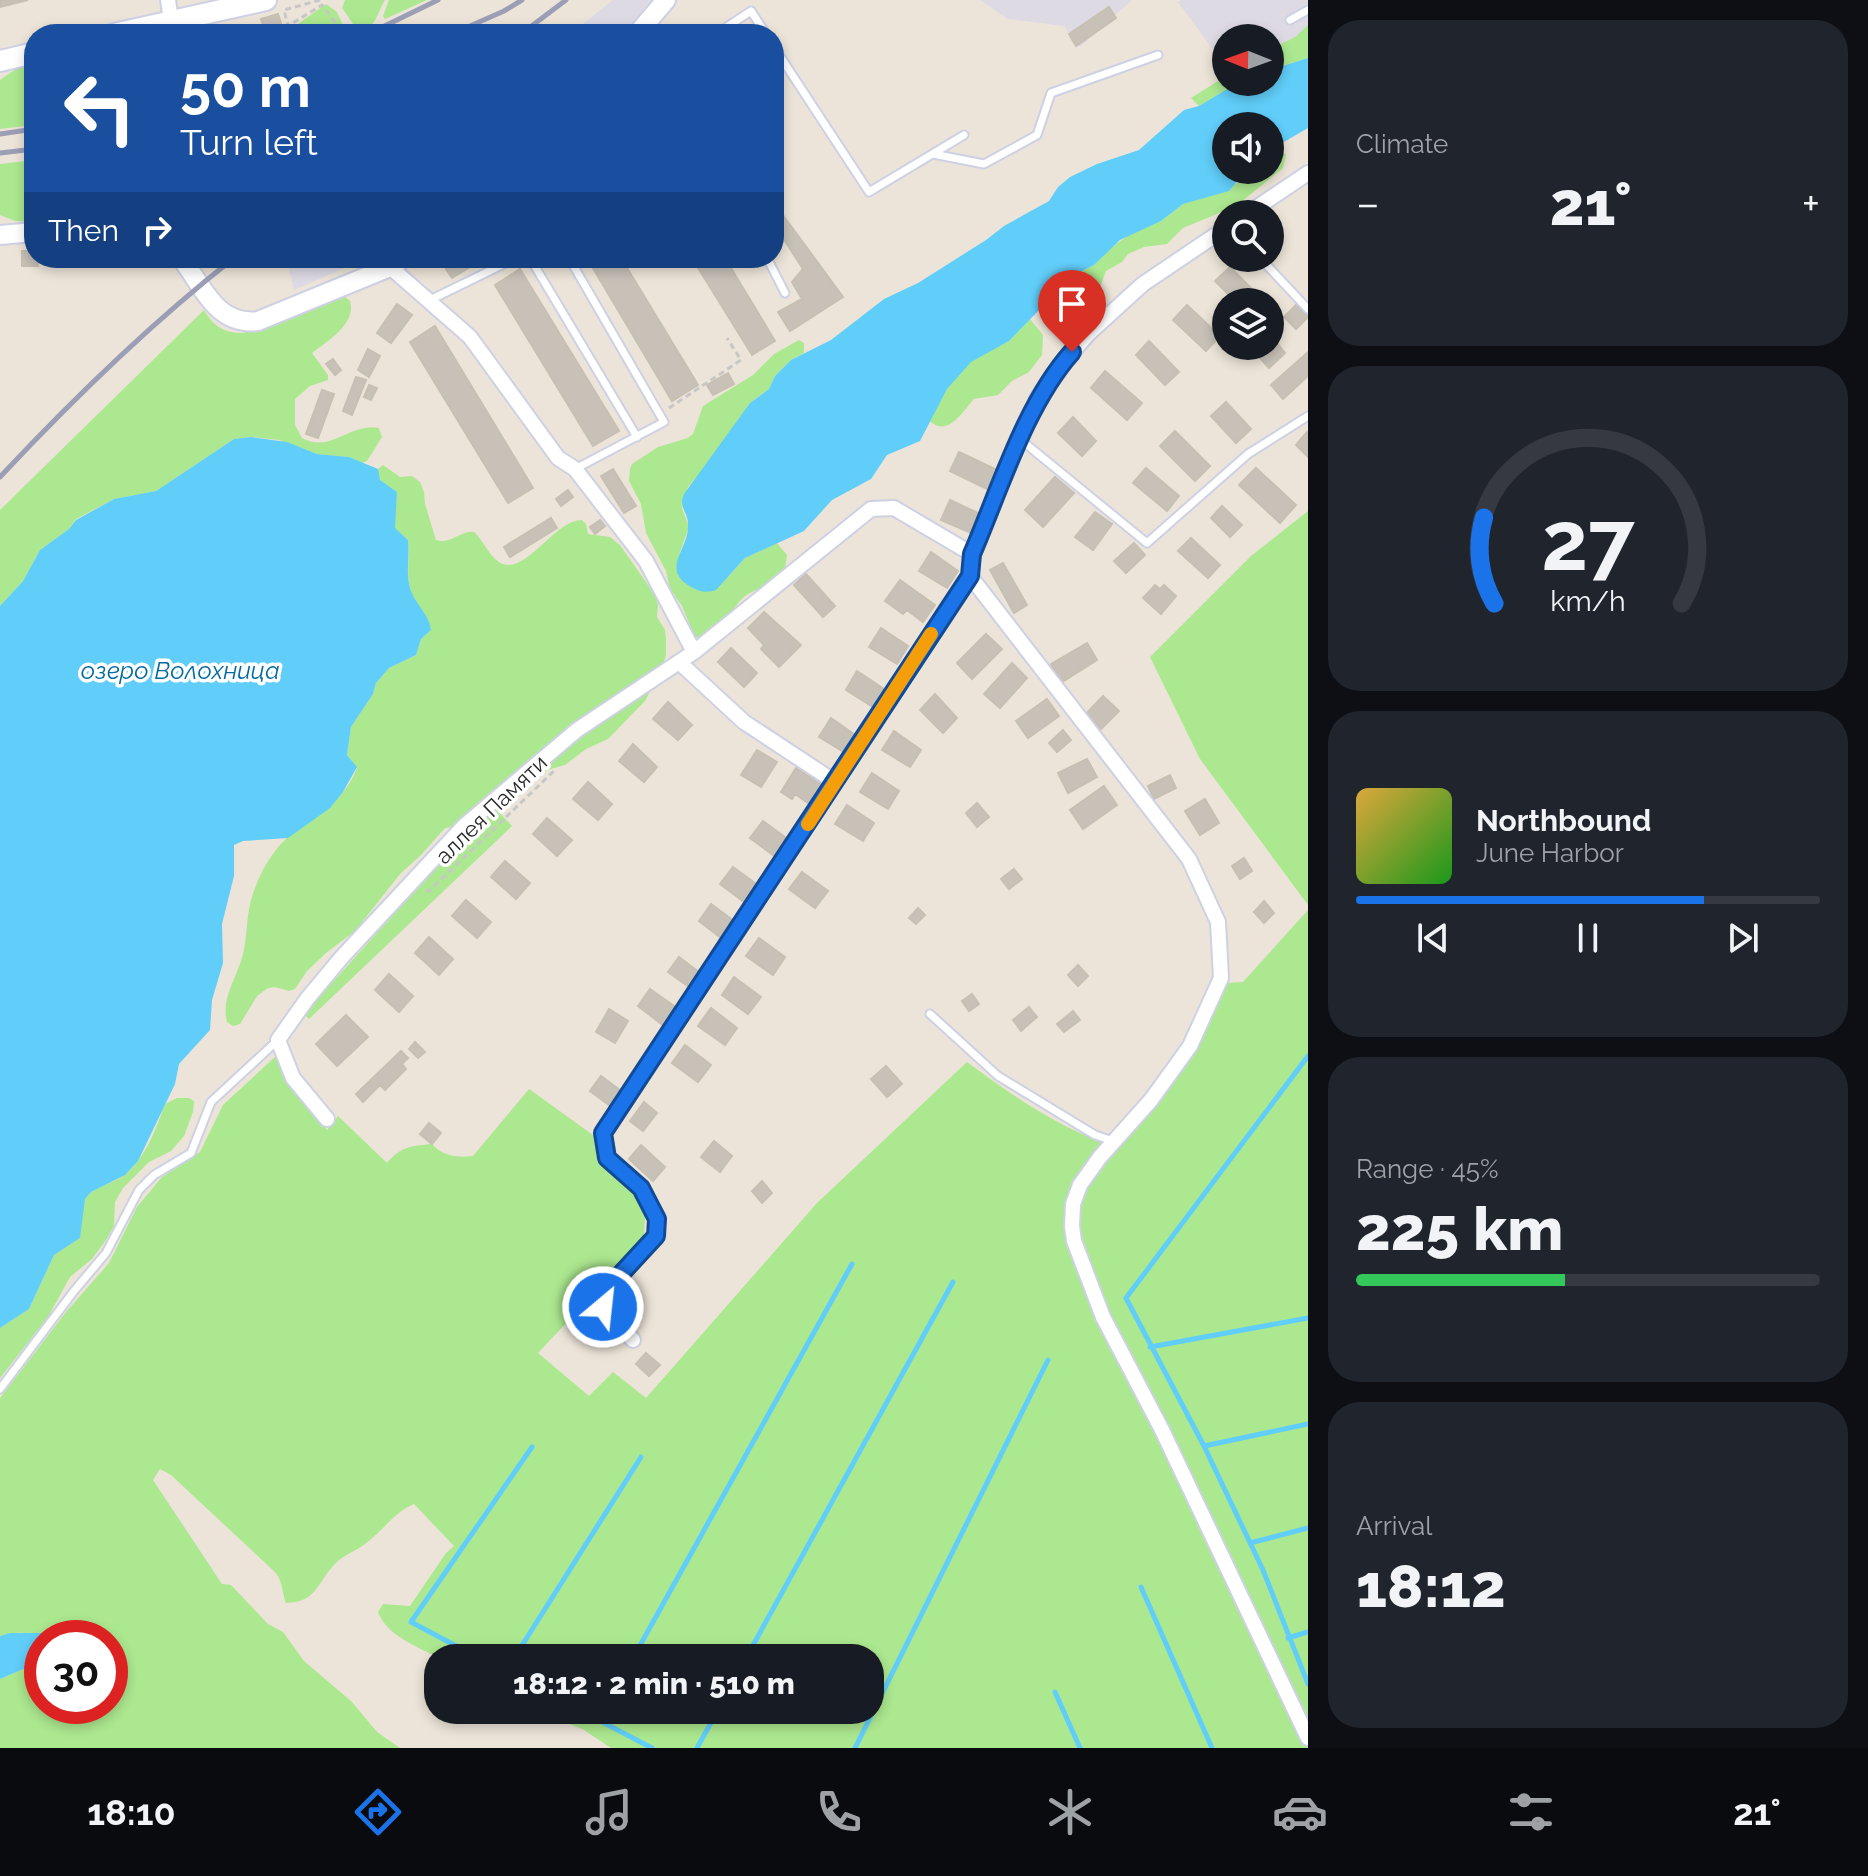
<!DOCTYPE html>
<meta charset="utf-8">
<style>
:root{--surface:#171b24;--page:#20242c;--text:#f1f3f6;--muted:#9ea1a6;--line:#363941;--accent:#1a73e8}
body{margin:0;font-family:Raleway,sans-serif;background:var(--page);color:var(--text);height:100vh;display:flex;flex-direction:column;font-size:30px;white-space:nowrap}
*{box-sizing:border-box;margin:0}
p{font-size:26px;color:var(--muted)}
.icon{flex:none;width:44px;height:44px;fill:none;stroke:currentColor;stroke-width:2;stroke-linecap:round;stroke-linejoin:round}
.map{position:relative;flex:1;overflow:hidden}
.drawer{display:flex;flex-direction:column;gap:20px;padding:20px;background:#0d0f14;width:560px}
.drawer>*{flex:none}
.guide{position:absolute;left:24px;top:24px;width:760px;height:244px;border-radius:32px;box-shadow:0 4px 12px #0003;background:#1a4fa0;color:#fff;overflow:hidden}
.needle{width:52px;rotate:271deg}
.controls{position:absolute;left:1212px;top:24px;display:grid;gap:16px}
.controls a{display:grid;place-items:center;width:72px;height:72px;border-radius:50%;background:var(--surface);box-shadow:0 4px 12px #0003;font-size:40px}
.speed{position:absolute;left:24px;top:1620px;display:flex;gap:16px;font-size:40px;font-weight:700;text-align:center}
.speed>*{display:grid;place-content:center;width:104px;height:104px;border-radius:50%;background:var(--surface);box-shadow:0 4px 12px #0003;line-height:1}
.speed .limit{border:12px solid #d22;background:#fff;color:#111}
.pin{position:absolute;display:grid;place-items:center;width:68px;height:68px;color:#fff;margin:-82px -34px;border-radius:50% 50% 50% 0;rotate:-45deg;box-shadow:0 0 8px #0007}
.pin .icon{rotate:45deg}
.me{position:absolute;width:88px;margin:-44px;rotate:28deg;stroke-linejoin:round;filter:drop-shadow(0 0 6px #0008)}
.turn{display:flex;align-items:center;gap:28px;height:168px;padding:0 24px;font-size:36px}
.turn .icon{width:104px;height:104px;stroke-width:2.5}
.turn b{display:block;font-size:56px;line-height:68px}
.then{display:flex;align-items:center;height:76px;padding:0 24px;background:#0003;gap:16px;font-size:30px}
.big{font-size:60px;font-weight:800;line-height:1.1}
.drawer .card{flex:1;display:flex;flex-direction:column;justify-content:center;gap:12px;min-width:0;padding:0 28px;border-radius:32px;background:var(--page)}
.drawer .dial{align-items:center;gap:0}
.dial svg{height:208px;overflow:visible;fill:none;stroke:var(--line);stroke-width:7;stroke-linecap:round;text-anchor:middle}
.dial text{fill:var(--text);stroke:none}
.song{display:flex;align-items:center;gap:24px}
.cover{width:96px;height:96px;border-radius:12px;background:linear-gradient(135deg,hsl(40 70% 55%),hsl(120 70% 35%))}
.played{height:8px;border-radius:4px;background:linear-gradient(90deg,var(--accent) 75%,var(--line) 75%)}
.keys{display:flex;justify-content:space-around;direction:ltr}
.heat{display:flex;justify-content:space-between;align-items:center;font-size:44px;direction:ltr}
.charge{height:12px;border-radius:6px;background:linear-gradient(90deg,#34c759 45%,var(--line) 0)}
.trip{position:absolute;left:424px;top:1644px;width:460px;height:80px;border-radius:32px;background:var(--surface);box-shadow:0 4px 12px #0003;font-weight:800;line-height:80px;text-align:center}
.tab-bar{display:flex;height:128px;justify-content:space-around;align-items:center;background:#090b0e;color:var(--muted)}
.tab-bar .icon{width:56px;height:56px}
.tab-bar .active{color:var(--accent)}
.tab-bar b{font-size:36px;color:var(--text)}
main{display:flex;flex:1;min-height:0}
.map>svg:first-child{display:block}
</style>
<main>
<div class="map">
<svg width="1308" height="1748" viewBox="0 0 1308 1748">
<rect width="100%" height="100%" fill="#ece4d8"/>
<path fill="#dddae4" d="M613,0H656L621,34H570Z
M980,0H1132L1080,47L1064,26L1008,19Z
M1181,0H1308V25L1295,37L1270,49V38H1226V67L1178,2Z
M286,258H367L294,290Z"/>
<path fill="#ace88f" d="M345,0H385C376,14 377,29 358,31L342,8Z
M389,0H427L385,19L383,16Z
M326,4L337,12L347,34H276L288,31Z
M1308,25V58L1270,70V49L1295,37Z
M34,64V125L0,129V80L16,69Z
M1226,76V82H1239L1199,106L1191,98Z
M1278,147L1286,155L1283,168L1236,206L1183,228L1167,244L1144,247L1128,254L1122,262L1106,271L1098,292L1080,294L1071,283L1078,273L1094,265L1106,251L1129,235L1161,221L1183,204L1238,183L1247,170H1270V150Z
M34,160V222L15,221L0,215V164Z
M340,297H345L350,301C357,323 328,341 312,353L328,375V380L310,386L295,399V425L302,438C330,454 351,422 379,428L382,437L367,461L362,463L349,457L317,454L279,440L251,437L234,439L156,491L114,499L76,519L69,529L40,550L23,581L0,606V510L204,310C213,326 224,333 243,333Z
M1030,319L1043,335L1042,355L1029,372L1012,381L998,395L974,399C963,411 947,439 929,420L950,384L971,361L1009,341Z
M799,340L804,343V353L791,360L775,376L769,389L750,403L713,458L688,487L682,508L689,527L679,555L678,576H729L745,558L777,543L787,555C786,560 786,569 783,573C775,584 756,588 745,596C728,610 722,641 695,637L682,606L670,589L666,571L646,533L641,504L629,481L630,469L632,464L658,447L688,438L693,434L703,406L753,375L774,354Z
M383,465L400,477L412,476L420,482L424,492L425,504L436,540C452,545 460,530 474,532C484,541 491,560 503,564C527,573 556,519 582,520L586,524L588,534L610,537L620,545L655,595L658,605L657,617L665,630L666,638V655L662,669L645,701L608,739L586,749L565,765L547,770L518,796L454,827L445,828L421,855L400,874L355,931L326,953L307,971L295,989L289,991L275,987L268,988L257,996L240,1024L233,1026L227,1022C221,999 235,981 242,958C246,944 246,931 248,916C250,896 261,870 273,854C297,819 339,814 357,768L347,755L351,727L373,694L376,683L389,668L416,655L421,639L431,630C427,614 414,604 410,588C406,572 410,556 408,540L394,528L397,492C388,485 376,482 378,469Z
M1308,511V905L1200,759L1150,657L1251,556Z
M495,808L512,826L309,1019L304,1014L457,844Z
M1308,910V1748H611L584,1730L537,1710H870V1658H438C417,1646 387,1636 378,1612L383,1604L410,1606L446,1553L454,1546L414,1504C394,1512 383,1531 365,1544C357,1550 346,1554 338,1561C317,1580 319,1602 286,1603C282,1593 283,1583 276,1573L171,1475L160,1469L153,1480L222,1584L231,1585L268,1624L283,1632L304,1661L352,1702L377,1732L400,1748H0V1679L42,1661V1706H110V1638C95,1638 79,1639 64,1638C42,1637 23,1628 0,1636V1398L66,1312L109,1263L137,1207L162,1177L200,1152L223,1105L276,1056L291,1084L327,1130L338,1116L387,1163C401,1146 412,1146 432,1144C442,1156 458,1158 473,1156L529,1089L593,1135L598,1162L635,1191L645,1216L644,1236L602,1285L538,1353L589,1396L613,1372L646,1398L817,1203L967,1062C1010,1094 1067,1134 1120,1147L1197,1050L1227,983L1243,982Z
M177,1098H189L194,1101L193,1112L184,1136L171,1151L149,1162L123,1188L115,1202L114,1226L106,1240L92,1259L70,1277L48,1317L0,1378V1328L29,1309L54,1255L80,1238C81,1225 80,1211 85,1199C92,1187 112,1184 123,1176C145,1160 156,1129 165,1104Z"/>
<path fill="#61cef9" d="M1308,58V128L1270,150V126H1226V170H1247L1229,191L1183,204L1161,221L1120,240L1094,265L1078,273L1068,288L1042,307L1009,341L971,362L947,389L920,441L887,455L871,479L832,500L804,531L745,558L716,590C707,593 700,592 691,587C659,569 690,549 688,524C688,512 678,507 684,494L750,403L769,389L775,376L791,360L831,340L884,299L918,283L986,240L1004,226L1049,201L1058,187L1070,177L1097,164L1139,150L1184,110L1199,106L1239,82H1270V70Z
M251,437L287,442L317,454L349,457L378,469L380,480L397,492L395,528L408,540C410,557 405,574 411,591C416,605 429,614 431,630L421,639L416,655L389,668L376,683L373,694L351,727L347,755L357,767L343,792L330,808L288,838L243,841L234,845V876L222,924L223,963L212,1000L210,1030L179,1064L175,1084L138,1161L125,1175L91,1192L85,1199L80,1238L54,1255L29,1309L0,1328V606L23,581L40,550L69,529L76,520L114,499L156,491L234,439Z
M10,1633H43L60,1638H42V1661L0,1679V1636Z"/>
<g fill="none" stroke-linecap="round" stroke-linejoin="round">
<path stroke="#61cef9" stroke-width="5" d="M1308,1056L1126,1298L1204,1446L1263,1570L1308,1684
M1150,1347L1308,1318
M1204,1446L1308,1424
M1250,1543L1308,1528
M1141,1587L1212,1748
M1288,1638L1308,1632
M479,1658L411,1622L532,1447
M514,1658L641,1457
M633,1658L852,1264
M746,1658L953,1282
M1055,1692L1080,1748
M579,1710L652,1748
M599,1720L605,1710
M697,1748L718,1710
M855,1748L1048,1360"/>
</g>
<path fill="#c7c1b8" stroke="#c7c0b2" stroke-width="2" d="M0,0H28L0,7Z
M1109,7L1116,18L1076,46L1069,34Z
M278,14L281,23L264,28L261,19Z
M774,203L843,297L790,331L778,312L802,299L792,282L803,269L774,224Z
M22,251H34L38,266H22Z
M464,258L470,267L452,278L446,269Z
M587,258H621L698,385L672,401Z
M692,258H725L775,341L752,355Z
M1230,267L1260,297L1255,302H1236L1215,281Z
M520,269L619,431L593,446L495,285Z
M397,304L412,315L391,343L377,333Z
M1297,304L1308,317L1296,329L1284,317Z
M1187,305L1220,336L1206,351L1173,320Z
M435,326L533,488L508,503L410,342Z
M1149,341L1179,372L1165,385L1136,355Z
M1277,343L1285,353L1269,368L1260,358Z
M368,349L380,356L369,377L358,370Z
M1308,352V376L1283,399L1271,385Z
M333,359L341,370L335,375L326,364Z
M1105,371L1142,403L1127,420L1091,388Z
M728,373L734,384L713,395L707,385Z
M356,377L366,380L352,415L343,411Z
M369,385L377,388L371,400L364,397Z
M322,390L334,394L318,438L306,434Z
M1226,402L1251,429L1236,443L1211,416Z
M1073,417L1096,441L1082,456L1058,433Z
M1175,431L1210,466L1195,481L1160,446Z
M1307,432L1308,433V457L1296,445Z
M959,452L999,471L989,490L950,471Z
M1146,468L1179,496L1167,511L1133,483Z
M1256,468L1296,505L1280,523L1239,485Z
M613,469L636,506L624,513L601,476Z
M1055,477L1074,493L1043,527L1025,510Z
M568,490L573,497L561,506L556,499Z
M950,500L980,514L971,533L941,520Z
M1222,506L1242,525L1230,537L1211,518Z
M1095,512L1112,524L1093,550L1075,537Z
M551,518L557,528L510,557L504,547Z
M600,520L605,526L595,534L590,527Z
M1191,538L1220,565L1208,578L1178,551Z
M1134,543L1145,555L1126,573L1114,561Z
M931,552L958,571L947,588L919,571Z
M1003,563L1027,605L1014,613L990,570Z
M806,574L835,606L823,617L794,585Z
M900,580L935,605L923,622L907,610L903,614L885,601Z
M1155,585L1160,589L1164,585L1176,596L1161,614L1143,598Z
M764,612L801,645L779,667L761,649L764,645L748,628Z
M881,628L908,646L897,664L869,647Z
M986,634L1002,649L972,679L957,663Z
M1087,643L1097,660L1062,682L1051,664Z
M731,648L757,673L744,687L718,662Z
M1012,663L1027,678L1000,708L984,694Z
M857,671L884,689L873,707L846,690Z
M935,694L957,718L943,733L920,710Z
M1103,696L1119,711L1101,729L1086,714Z
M1047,699L1059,716L1028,738L1016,721Z
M668,702L692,725L678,740L653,719Z
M831,718L858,737L847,754L819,737Z
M1063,730L1071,740L1057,752L1049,743Z
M894,731L921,750L910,767L882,750Z
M633,744L657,767L644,782L619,761Z
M757,750L777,762L761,787L741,775Z
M1087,759L1097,777L1068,793L1058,773Z
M796,768L823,785L811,805L795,794L792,799L781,792Z
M872,773L899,791L888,809L860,792Z
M1170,775L1176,788L1154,799L1148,786Z
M588,782L612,804L598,820L573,799Z
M1104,786L1117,805L1083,829L1070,810Z
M1205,799L1219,823L1200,835L1185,811Z
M977,803L989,817L977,827L966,813Z
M847,805L874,823L863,841L835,824Z
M547,818L572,840L557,856L533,834Z
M763,821L789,840L777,858L750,838Z
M1244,858L1252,871L1240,879L1232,866Z
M505,861L530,883L516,899L491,877Z
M733,867L759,886L747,904L720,884Z
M1014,869L1022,879L1009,889L1001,879Z
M802,872L828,891L815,908L789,889Z
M466,900L491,922L477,938L452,916Z
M1264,901L1274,913L1264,923L1254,912Z
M711,904L738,924L725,941L699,921Z
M918,908L925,915L916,924L909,918Z
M429,937L453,959L439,975L415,953Z
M759,938L785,957L773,975L746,956Z
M679,957L700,973L689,987L668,972Z
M1078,965L1088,976L1078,986L1068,975Z
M389,974L413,996L399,1012L375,990Z
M734,977L761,997L748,1014L722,995Z
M650,989L677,1008L664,1026L638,1006Z
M972,994L979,1004L969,1011L962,1001Z
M1029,1007L1037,1017L1021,1031L1013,1020Z
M711,1008L737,1028L725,1045L698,1026Z
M609,1009L628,1021L615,1043L596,1032Z
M1073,1011L1080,1020L1064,1032L1057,1024Z
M346,1015L368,1037L337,1066L316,1044Z
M415,1042L425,1052L418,1058L409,1049Z
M685,1045L711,1065L698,1082L672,1063Z
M401,1051L408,1058L402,1064L406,1069L385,1090L380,1085L363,1102L356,1094Z
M886,1066L902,1084L887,1097L871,1079Z
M601,1076L620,1090L609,1105L590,1091Z
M644,1102L657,1113L643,1131L630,1121Z
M429,1123L441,1133L432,1144L420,1134Z
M714,1141L732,1156L720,1172L701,1157Z
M641,1145L665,1167L653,1181L629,1159Z
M762,1181L772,1193L762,1203L752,1191Z
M646,1353L660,1365L649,1376L636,1364Z"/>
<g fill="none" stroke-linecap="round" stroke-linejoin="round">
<g stroke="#cdd1e3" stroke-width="11">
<path id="service" d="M1290,20L1308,10
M716,34L751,11L766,34
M774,47L869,192L964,135
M933,154L984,164L1037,135L1051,93L1158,55
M530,258L637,437
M569,258L664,422L575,469
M767,258L785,293
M1260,258L1308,309
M430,300L516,258
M1021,440L1147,543L1248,454L1308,416
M930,1014L998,1076L1095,1135L1113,1141
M0,1389L74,1291L106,1253L139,1190L154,1175L191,1153L211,1102L278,1040"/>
</g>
<g stroke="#cdd1e3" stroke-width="18">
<path id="minor" d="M168,0L171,20
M1247,214L1308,173
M390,267L470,337L558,458L575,469L646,561L694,652L871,509L894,508L972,554L1037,399L1055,372L1089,333L1143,284L1226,228
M972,554L970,576L1189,859L1218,922L1221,978L1190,1046L1151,1100L1100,1157L1080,1185L1073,1204L1072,1226L1074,1241L1103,1317L1162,1430L1308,1738
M679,662L744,722L835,782
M327,1119L293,1078L278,1040L307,999L342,957L464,826L577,730L694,652
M633,1340L603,1307L607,1289L656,1236L657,1219L641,1188L607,1158L603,1133L970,576"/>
</g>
<g stroke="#cdd1e3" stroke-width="22">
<path id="tertiary" d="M637,34L666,0
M0,235L34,232
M181,258C203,286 216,326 258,321L390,267L403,258"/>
</g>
<g stroke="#cdd1e3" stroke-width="24">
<path id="secondary" d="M114,34L266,0
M0,61L34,53"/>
</g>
<path stroke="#c7c7c7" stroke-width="3" stroke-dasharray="6 4" stroke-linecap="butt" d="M320,0L284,10L288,26L322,5L344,34
M669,408L741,360L727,338
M426,890L429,891L556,769"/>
<use href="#service" stroke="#fff" stroke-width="7"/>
<use href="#minor" stroke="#fff" stroke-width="14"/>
<use href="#tertiary" stroke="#fff" stroke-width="18"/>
<use href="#secondary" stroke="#fff" stroke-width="20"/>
<path stroke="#9b9eb5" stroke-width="5" d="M368,34L438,0
M452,34L504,11L522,0
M521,34L566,0
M0,134L34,129
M0,153L34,149
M0,477C73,399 150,324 234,258"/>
</g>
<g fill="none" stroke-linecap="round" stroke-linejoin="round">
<g stroke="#114b97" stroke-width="20">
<path id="route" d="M603,1307L607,1289L656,1236L657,1219L641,1188L607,1158L603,1133L970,576L972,554C1000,489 1025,405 1072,352"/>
</g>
<use href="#route" stroke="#1a73e8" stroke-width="14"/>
<path stroke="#f59e0b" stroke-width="14" d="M808,824L931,634"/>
</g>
<g text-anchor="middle" stroke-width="7" stroke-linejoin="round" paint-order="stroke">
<g font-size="22" fill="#282828" stroke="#fff">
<text transform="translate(491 809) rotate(-44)" y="8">аллея Памяти</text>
</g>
<g font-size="24" font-style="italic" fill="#0269a3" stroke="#fff">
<text x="180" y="679">озеро Волохница</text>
</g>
</g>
</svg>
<div class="controls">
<a><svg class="needle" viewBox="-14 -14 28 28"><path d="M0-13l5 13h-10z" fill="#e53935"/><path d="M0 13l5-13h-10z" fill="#9ea1a6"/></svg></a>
<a><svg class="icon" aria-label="sound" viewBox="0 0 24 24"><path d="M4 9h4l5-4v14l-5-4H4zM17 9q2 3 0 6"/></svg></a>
<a><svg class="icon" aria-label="search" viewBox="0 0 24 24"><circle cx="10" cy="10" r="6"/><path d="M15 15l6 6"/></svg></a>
<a><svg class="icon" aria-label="layers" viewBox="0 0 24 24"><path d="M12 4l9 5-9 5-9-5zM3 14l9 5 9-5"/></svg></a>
</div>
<div class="speed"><div class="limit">30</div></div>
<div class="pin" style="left:1072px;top:352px;background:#d93025"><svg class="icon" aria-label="arrive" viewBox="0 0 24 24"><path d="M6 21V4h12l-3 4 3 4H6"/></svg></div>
<svg class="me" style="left:603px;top:1307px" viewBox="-20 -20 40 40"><circle r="17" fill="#1a73e8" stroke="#fff" stroke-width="3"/><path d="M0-11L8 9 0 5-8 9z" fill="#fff"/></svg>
<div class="trip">18:12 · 2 min · 510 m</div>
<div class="guide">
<div class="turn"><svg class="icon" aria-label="left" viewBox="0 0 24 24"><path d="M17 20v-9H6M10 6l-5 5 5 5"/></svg><div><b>50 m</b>Turn left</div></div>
<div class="then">Then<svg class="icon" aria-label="right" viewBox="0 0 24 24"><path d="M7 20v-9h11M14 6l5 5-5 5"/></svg></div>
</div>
</div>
<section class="drawer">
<div class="card"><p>Climate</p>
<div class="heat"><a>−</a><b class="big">21°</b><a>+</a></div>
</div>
<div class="card dial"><svg viewBox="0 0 100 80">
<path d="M14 69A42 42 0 1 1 86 69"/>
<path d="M14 69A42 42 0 0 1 10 36" stroke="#1a73e8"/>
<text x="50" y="56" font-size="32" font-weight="700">27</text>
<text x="50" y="72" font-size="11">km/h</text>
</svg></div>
<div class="card">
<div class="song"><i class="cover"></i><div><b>Northbound</b><p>June Harbor</p></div></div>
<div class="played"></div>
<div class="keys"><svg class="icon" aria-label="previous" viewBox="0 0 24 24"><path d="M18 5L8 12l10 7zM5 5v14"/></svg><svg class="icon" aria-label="pause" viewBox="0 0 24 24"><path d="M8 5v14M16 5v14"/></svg><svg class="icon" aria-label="next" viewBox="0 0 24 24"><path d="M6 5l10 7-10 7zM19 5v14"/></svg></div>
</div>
<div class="card"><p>Range · 45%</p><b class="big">225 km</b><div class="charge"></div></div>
<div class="card"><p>Arrival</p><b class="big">18:12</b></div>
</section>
</main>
<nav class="tab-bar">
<b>18:10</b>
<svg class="icon active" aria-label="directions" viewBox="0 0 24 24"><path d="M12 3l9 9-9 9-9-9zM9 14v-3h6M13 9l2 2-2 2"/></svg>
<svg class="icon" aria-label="music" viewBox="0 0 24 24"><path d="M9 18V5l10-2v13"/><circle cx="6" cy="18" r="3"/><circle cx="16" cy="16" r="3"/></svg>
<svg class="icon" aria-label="phone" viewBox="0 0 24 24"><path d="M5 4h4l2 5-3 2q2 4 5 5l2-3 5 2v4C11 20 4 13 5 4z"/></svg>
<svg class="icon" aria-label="climate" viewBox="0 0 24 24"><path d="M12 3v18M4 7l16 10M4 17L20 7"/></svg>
<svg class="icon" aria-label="car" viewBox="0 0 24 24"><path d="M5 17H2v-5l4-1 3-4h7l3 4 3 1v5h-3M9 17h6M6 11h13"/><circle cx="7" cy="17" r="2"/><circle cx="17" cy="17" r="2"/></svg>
<svg class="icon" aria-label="filters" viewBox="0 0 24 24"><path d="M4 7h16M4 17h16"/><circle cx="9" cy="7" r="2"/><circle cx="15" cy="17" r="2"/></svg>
<b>21°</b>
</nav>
